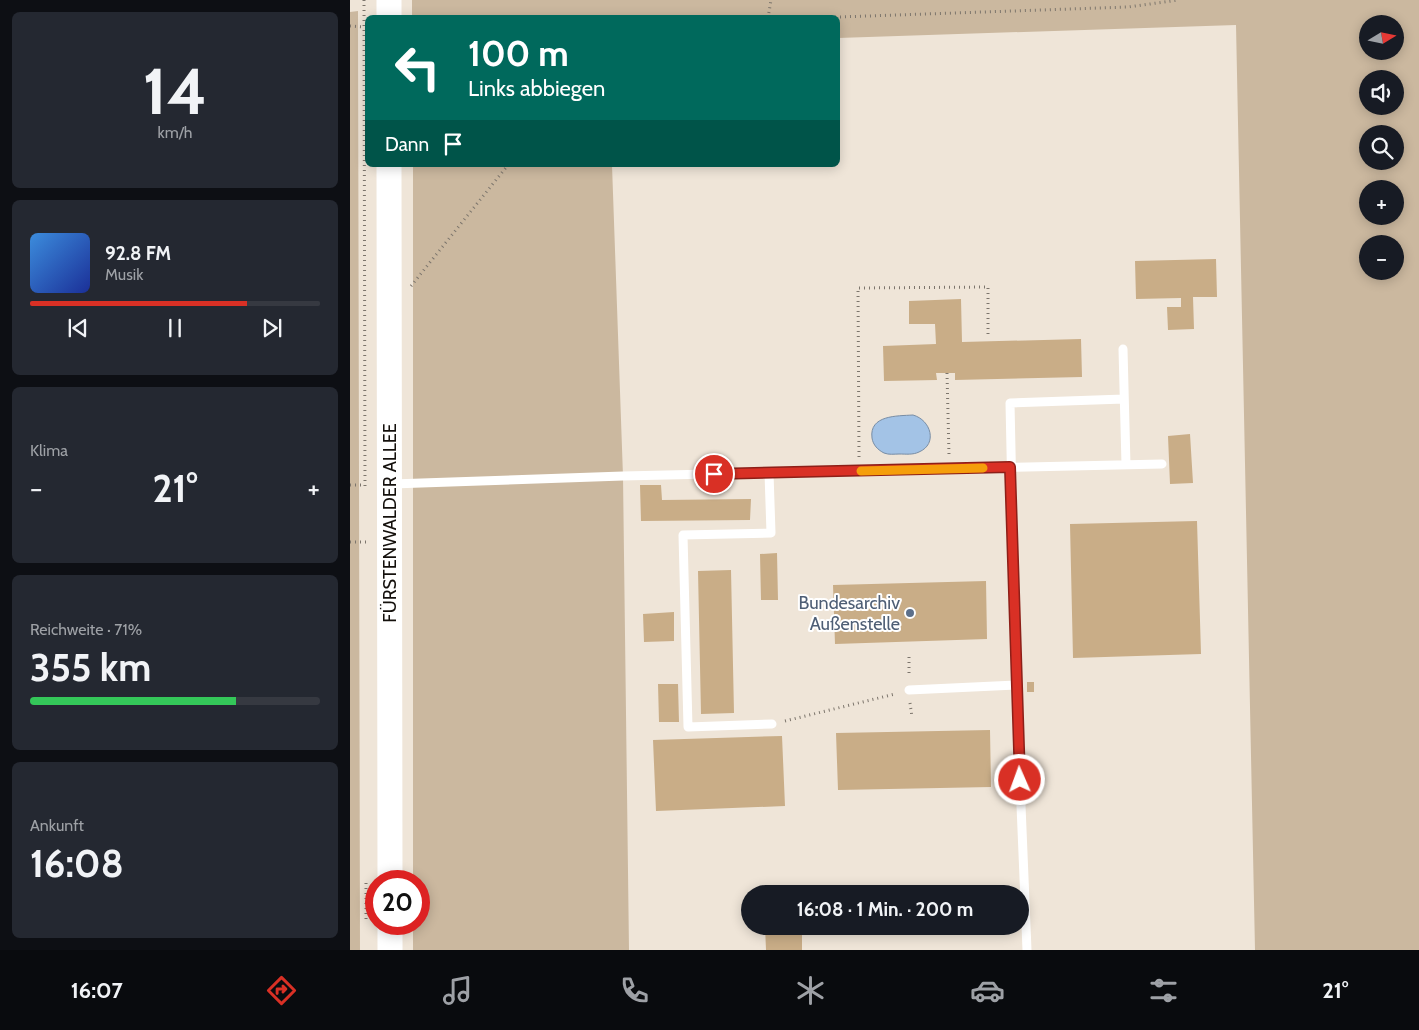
<!DOCTYPE html>
<html lang="de">
<meta charset="utf-8">
<style>
:root{--surface:#171b24;--page:#242831;--text:#f1f3f6;--muted:#9ea1a6;--line:#363941;--accent:#d93025}
body{margin:0;font-family:Cabin,sans-serif;background:var(--page);color:var(--text);height:100vh;display:flex;flex-direction:column;font-size:19px;white-space:nowrap}
*{box-sizing:border-box;margin:0}
p{font-size:16px;color:var(--muted)}
.icon{flex:none;width:28px;height:28px;fill:none;stroke:currentColor;stroke-width:2;stroke-linecap:round;stroke-linejoin:round}
.map{position:relative;flex:1;overflow:hidden}
.panel{display:flex;flex-direction:column;gap:12px;padding:12px;background:#0d0f14;width:350px}
.panel>*{flex:none}
.guide{position:absolute;left:15px;top:15px;width:475px;height:152px;border-radius:8px;box-shadow:0 2px 12px #0003;background:#00695c;color:#fff;overflow:hidden}
.needle{width:32px;rotate:80deg}
.controls{position:absolute;left:1009px;top:15px;display:grid;gap:10px}
.controls a{display:grid;place-items:center;width:45px;height:45px;border-radius:50%;background:var(--surface);box-shadow:0 2px 12px #0003;font-size:25px}
.speed{position:absolute;left:15px;top:870px;display:flex;gap:10px;font-size:25px;font-weight:700;text-align:center}
.speed>*{display:grid;place-content:center;width:65px;height:65px;border-radius:50%;background:var(--surface);box-shadow:0 2px 12px #0003;line-height:1}
.speed .limit{border:8px solid #d22;background:#fff;color:#111}
.pin{position:absolute;display:grid;place-items:center;width:42px;height:42px;color:#fff;margin:-21px;border:2px solid #fff;border-radius:50%;box-shadow:0 1px 5px #0007}
.me{position:absolute;width:55px;margin:-28px;rotate:358deg;stroke-linejoin:round;filter:drop-shadow(0 0 4px #0008)}
.turn{display:flex;align-items:center;gap:18px;height:105px;padding:0 20px;font-size:22px}
.turn .icon{width:65px;height:65px;stroke-width:2.5}
.turn b{display:block;font-size:35px;line-height:42px}
.then{display:flex;align-items:center;height:48px;padding:0 20px;background:#0003;gap:10px;font-size:19px}
.big{font-size:38px;font-weight:800;line-height:1.1}
.panel .widget{flex:1;display:flex;flex-direction:column;justify-content:center;gap:8px;min-width:0;padding:0 18px;border-radius:8px;background:var(--page)}
.panel .dial{align-items:center;gap:0}
.dial b{font-size:65px;line-height:1}
.song{display:flex;align-items:center;gap:15px}
.cover{width:60px;height:60px;border-radius:8px;background:linear-gradient(135deg,hsl(210 70% 55%),hsl(230 70% 35%))}
.played{height:5px;border-radius:2px;background:linear-gradient(90deg,var(--accent) 75%,var(--line) 75%)}
.keys{display:flex;justify-content:space-around;direction:ltr}
.heat{display:flex;justify-content:space-between;align-items:center;font-size:28px;direction:ltr}
.charge{height:8px;border-radius:4px;background:linear-gradient(90deg,#34c759 71%,var(--line) 0)}
.trip{position:absolute;left:391px;top:885px;width:288px;height:50px;border-radius:25px;background:var(--surface);box-shadow:0 2px 12px #0003;font-weight:800;line-height:50px;text-align:center}
.tab-bar{display:flex;height:80px;justify-content:space-around;align-items:center;background:#090b0e;color:var(--muted)}
.tab-bar .icon{width:35px;height:35px}
.tab-bar .active{color:var(--accent)}
.tab-bar b{font-size:22px;color:var(--text)}
main{display:flex;flex:1;min-height:0}
.map>svg:first-child{display:block}
</style>
<main>
<section class="panel">
<div class="widget dial"><b>14</b><p>km/h</p></div>
<div class="widget">
<div class="song"><i class="cover"></i><div><b>92.8 FM</b><p>Musik</p></div></div>
<div class="played"></div>
<div class="keys"><svg class="icon" aria-label="previous" viewBox="0 0 24 24"><path d="M18 5L8 12l10 7zM5 5v14"/></svg><svg class="icon" aria-label="pause" viewBox="0 0 24 24"><path d="M8 5v14M16 5v14"/></svg><svg class="icon" aria-label="next" viewBox="0 0 24 24"><path d="M6 5l10 7-10 7zM19 5v14"/></svg></div>
</div>
<div class="widget"><p>Klima</p>
<div class="heat"><a>−</a><b class="big">21°</b><a>+</a></div>
</div>
<div class="widget"><p>Reichweite · 71%</p><b class="big">355 km</b><div class="charge"></div></div>
<div class="widget"><p>Ankunft</p><b class="big">16:08</b></div>
</section>
<div class="map">
<svg width="1069" height="950" viewBox="0 0 1069 950">
<rect width="100%" height="100%" fill="#efe5d8"/>
<path fill="#cbb89f" fill-rule="evenodd" d="M62,0H1069V950H905L886,25L488,38V18H62ZM1018,24H1045V51H1018ZM1018,79H1045V106H1018ZM1018,134H1045V161H1018ZM1018,189H1045V216H1018ZM1018,244H1045V271H1018Z
M8,11L10,950H0V12Z
M63,165H262L273,476L279,950H63V924H69V881H63Z"/>
<path fill="#a3c3e6" stroke="#788da5" d="M563,415C581,420 588,444 569,452C563,455 556,454 549,454C544,454 539,455 534,453C528,450 523,445 522,438C519,415 547,416 563,415Z"/>
<path fill="#c9ad87" d="M866,259L867,297H843L844,329L818,330L817,307H831V298L786,299L785,261Z
M611,299L612,342L731,339L732,377L605,380V373H586L587,380L534,381L533,346L586,344L585,324H559V301Z
M840,434L843,483L820,484L818,436Z
M290,485H311L312,500L401,499L400,520L291,521Z
M847,521L851,654L723,658L720,524Z
M427,553L428,600H411L410,554Z
M381,570L384,713L351,714L348,571Z
M636,581L637,639L485,644L483,585Z
M324,612V641L294,642L293,614Z
M677,682H684V692H677Z
M308,684H328L329,722H309Z
M640,730L641,787L488,790L486,733Z
M432,736L435,806L306,811L303,740Z
M415,926H452V950H416Z"/>
<g fill="none" stroke-linecap="round" stroke-linejoin="round">
<path stroke="#7c756c" stroke-width="3" stroke-dasharray="1 4" stroke-linecap="butt" d="M14,0L15,489
M418,18L421,0
M460,18L778,7L829,0
M0,26L14,27
M61,286L158,165
M597,373L599,455
M509,457L508,288L638,287V335
M0,485H15
M0,542H16
M559,657V677
M560,703L562,717
M435,721L545,694
M16,883V922"/>
<path stroke="#fff" stroke-width="9" d="M773,349L776,465
M419,473L421,533L333,535L338,727L422,724
M42,484L273,476L812,464
M559,690L666,685
M677,950L666,685L660,403L774,399"/>
<path stroke="#fff" stroke-width="25" d="M39,0V18
M39,165L40,881
M40,950V924"/>
</g>
<g fill="none" stroke-linecap="round" stroke-linejoin="round">
<g stroke="#8d1f18" stroke-width="12">
<path id="route" d="M364,474L660,467L670,780"/>
</g>
<use href="#route" stroke="#d93025" stroke-width="9"/>
<path stroke="#f59e0b" stroke-width="9" d="M511,471L633,468"/>
</g>
<circle fill="#5c6f8a" stroke="#fff" stroke-width="2" cx="560" cy="613" r="5"/>
<g text-anchor="middle" stroke-width="4" stroke-linejoin="round" paint-order="stroke">
<g font-size="18" fill="#14100c" stroke="#fff">
<text transform="translate(40 523) rotate(-90)" y="6">FÜRSTENWALDER ALLEE</text>
</g>
<g font-size="18" fill="#4e5e75" stroke="#fff" text-anchor="end">
<text x="550" y="609">Bundesarchiv<tspan x="550" dy="21">Außenstelle</tspan></text>
</g>
</g>
</svg>
<div class="controls">
<a><svg class="needle" viewBox="-14 -14 28 28"><path d="M0-13l5 13h-10z" fill="#e53935"/><path d="M0 13l5-13h-10z" fill="#9ea1a6"/></svg></a>
<a><svg class="icon" aria-label="sound" viewBox="0 0 24 24"><path d="M4 9h4l5-4v14l-5-4H4zM17 9q2 3 0 6"/></svg></a>
<a><svg class="icon" aria-label="search" viewBox="0 0 24 24"><circle cx="10" cy="10" r="6"/><path d="M15 15l6 6"/></svg></a>
<a>+</a>
<a>−</a>
</div>
<div class="speed"><div class="limit">20</div></div>
<div class="pin" style="left:364px;top:474px;background:#d93025"><svg class="icon" aria-label="arrive" viewBox="0 0 24 24"><path d="M6 21V4h12l-3 4 3 4H6"/></svg></div>
<svg class="me" style="left:670px;top:780px" viewBox="-20 -20 40 40"><circle r="17" fill="#d93025" stroke="#fff" stroke-width="3"/><path d="M0-11L8 9 0 5-8 9z" fill="#fff"/></svg>
<div class="trip">16:08 · 1 Min. · 200 m</div>
<div class="guide">
<div class="turn"><svg class="icon" aria-label="left" viewBox="0 0 24 24"><path d="M17 20v-9H6M10 6l-5 5 5 5"/></svg><div><b>100 m</b>Links abbiegen</div></div>
<div class="then">Dann<svg class="icon" aria-label="arrive" viewBox="0 0 24 24"><path d="M6 21V4h12l-3 4 3 4H6"/></svg></div>
</div>
</div>
</main>
<nav class="tab-bar">
<b>16:07</b>
<svg class="icon active" aria-label="directions" viewBox="0 0 24 24"><path d="M12 3l9 9-9 9-9-9zM9 14v-3h6M13 9l2 2-2 2"/></svg>
<svg class="icon" aria-label="music" viewBox="0 0 24 24"><path d="M9 18V5l10-2v13"/><circle cx="6" cy="18" r="3"/><circle cx="16" cy="16" r="3"/></svg>
<svg class="icon" aria-label="phone" viewBox="0 0 24 24"><path d="M5 4h4l2 5-3 2q2 4 5 5l2-3 5 2v4C11 20 4 13 5 4z"/></svg>
<svg class="icon" aria-label="climate" viewBox="0 0 24 24"><path d="M12 3v18M4 7l16 10M4 17L20 7"/></svg>
<svg class="icon" aria-label="car" viewBox="0 0 24 24"><path d="M5 17H2v-5l4-1 3-4h7l3 4 3 1v5h-3M9 17h6M6 11h13"/><circle cx="7" cy="17" r="2"/><circle cx="17" cy="17" r="2"/></svg>
<svg class="icon" aria-label="filters" viewBox="0 0 24 24"><path d="M4 7h16M4 17h16"/><circle cx="9" cy="7" r="2"/><circle cx="15" cy="17" r="2"/></svg>
<b>21°</b>
</nav>
